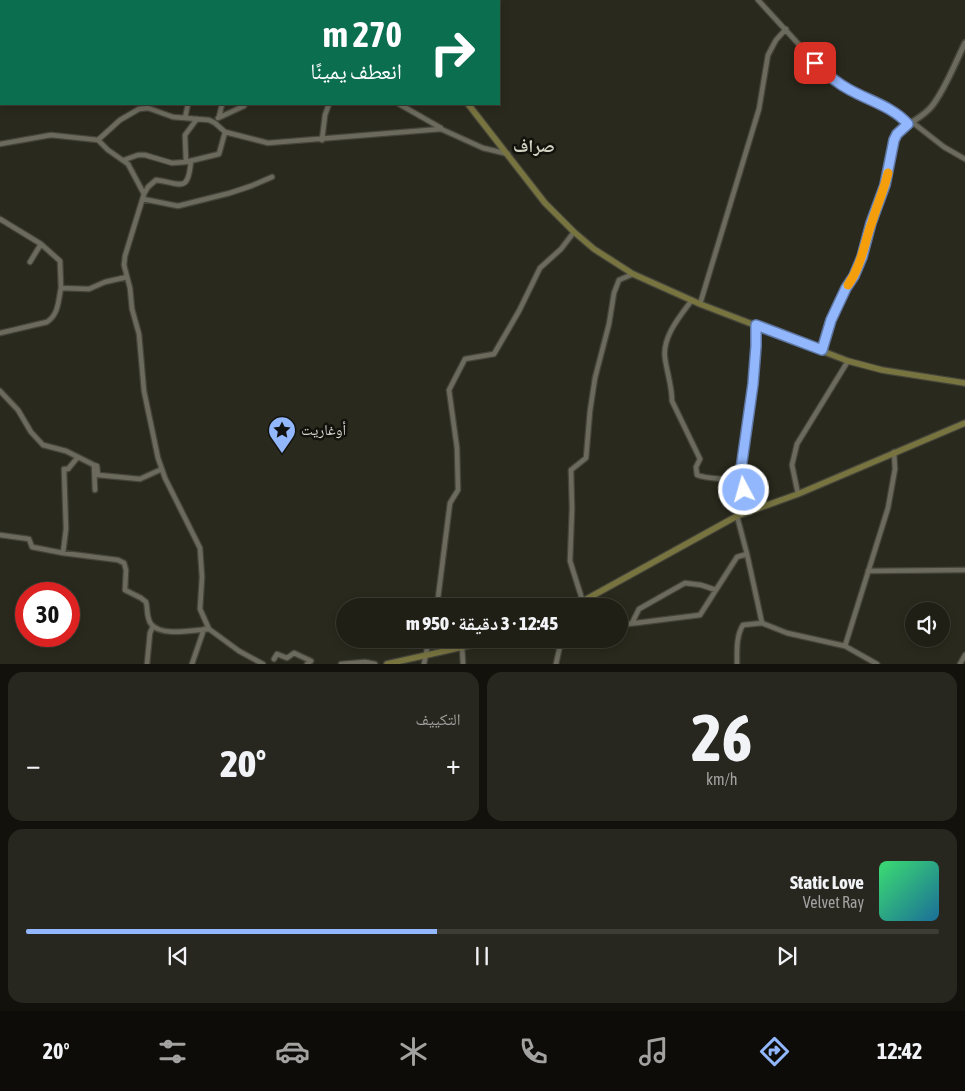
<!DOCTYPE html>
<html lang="ar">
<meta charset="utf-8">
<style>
:root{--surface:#201f16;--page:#28271f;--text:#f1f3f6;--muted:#a2a2a1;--line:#3d3d35;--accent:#92b7fd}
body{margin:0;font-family:"Asap Condensed","Noto Naskh Arabic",sans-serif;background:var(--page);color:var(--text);direction:rtl;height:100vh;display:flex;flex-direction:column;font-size:19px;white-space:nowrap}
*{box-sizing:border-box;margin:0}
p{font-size:16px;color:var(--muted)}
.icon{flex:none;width:28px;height:28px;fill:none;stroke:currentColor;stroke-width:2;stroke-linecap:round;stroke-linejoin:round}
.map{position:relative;height:664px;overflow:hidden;direction:ltr}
.details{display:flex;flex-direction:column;gap:8px;padding:8px;background:#12110c;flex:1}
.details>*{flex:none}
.guide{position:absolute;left:0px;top:0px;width:500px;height:105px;box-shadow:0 2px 8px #0003,0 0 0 1px var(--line);direction:rtl;background:#0b6e4f;color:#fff;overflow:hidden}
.buttons{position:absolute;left:905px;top:602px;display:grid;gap:10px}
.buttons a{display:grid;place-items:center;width:45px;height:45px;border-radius:50%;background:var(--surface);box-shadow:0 2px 8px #0003,0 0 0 1px var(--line);font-size:25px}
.speed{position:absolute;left:15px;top:582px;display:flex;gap:10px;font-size:25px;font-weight:700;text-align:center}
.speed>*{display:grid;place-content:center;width:65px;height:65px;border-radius:50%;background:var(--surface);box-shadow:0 2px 8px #0003,0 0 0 1px var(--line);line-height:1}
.speed .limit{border:8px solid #d22;background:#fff;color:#111}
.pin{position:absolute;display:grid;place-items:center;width:42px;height:42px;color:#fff;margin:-21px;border-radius:10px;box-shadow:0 2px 8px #0006}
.me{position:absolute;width:55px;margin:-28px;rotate:354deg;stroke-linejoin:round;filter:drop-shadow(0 0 4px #0008)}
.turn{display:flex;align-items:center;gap:18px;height:105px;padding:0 15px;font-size:22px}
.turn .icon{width:65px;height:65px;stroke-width:2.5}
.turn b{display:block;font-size:35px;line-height:42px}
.big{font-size:38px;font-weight:800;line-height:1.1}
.details .card{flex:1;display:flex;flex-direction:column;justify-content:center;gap:8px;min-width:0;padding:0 18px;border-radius:15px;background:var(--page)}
.details .dial{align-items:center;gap:0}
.dial b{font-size:65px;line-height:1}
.song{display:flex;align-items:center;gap:15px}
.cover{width:60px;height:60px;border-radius:8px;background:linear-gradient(135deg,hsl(140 70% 55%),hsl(200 70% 35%))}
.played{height:5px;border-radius:2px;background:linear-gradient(90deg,var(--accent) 45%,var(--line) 45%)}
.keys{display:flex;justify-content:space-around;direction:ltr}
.heat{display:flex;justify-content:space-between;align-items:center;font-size:28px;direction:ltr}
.details .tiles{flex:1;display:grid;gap:8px;grid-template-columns:1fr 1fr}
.card:last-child{grid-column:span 2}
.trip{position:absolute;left:336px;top:598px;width:292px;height:50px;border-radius:25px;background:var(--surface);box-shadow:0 2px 8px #0003,0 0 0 1px var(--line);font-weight:800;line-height:50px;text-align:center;direction:rtl}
.dock{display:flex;height:80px;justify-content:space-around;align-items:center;background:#0d0c09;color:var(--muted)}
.dock .icon{width:35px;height:35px}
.dock .selected{color:var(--accent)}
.dock b{font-size:22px;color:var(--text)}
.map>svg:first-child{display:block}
</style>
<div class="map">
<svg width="965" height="664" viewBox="0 0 965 664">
<rect width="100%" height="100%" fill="#2a291d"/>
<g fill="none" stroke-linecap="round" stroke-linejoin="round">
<g stroke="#45443a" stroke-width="7">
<path id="minor" d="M58,0V1
M88,0L93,1
M169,0L173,1
M189,0L190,1
M758,0L828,76L849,90L888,108L900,116L908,124
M147,1L152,0
M160,1L161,0
M289,1L290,0
M399,104L441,128
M219,117L222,104
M185,118L188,104
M218,118L244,106L245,104
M912,122L944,147L965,159
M98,140L108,150L128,164L144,194L125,256L124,265L130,288L132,309L139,334L144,391L158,458L165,478L200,548L202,577L200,609L209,629L239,651L263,664
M322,140L325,115L329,104
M0,144L51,135L98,140L120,120L139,109L148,108L173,117L209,120L215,123L225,132L268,143L441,129L483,148L508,154
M124,160L138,155H145L172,163L186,162L219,154L225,132
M186,162L185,135L197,119
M144,194L148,187L156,180C181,183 188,194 191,161
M143,199L178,206L230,193L251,186L272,177
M0,219L41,244L60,261L61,288
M30,262L41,244
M692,300C680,316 662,337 665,358C667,373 672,386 672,401L700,459L696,467L697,475C711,480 726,477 739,483
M700,304L759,109L768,55L776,40L786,29
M0,333L47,322C59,314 58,301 61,288L89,289L105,282L127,277
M0,391L18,410L31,432L43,445L66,451L94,465L95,490
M94,465L97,466L98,475L140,479L162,469
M798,494L792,465L797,444L848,361
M0,535L29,539L32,547L63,553L118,560L124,563L126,570L125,590L141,598L146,602C148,609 146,617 151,624C161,637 194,630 209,629
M63,553L66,529L64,469H68L78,457
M747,554L762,623L787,633L845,646L877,664
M868,571L965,570
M583,602L570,561L572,509L571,470L586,458L590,411L595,378L609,324L614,293L619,280L633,274
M437,606L450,503L458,490L457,448L449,390L465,359L494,354L519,311L540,268L561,249L574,232
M632,623L639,609L685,583L701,585L716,590
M620,625L700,615L737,557L747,554L737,516L744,510V490L739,483L753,384L756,346V325
M462,646L463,664
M845,646L888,508L895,469L894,452
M274,659L277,654L287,658L294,653L311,661L307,664
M147,664L150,633L153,626
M192,664L204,629
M341,664L365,662L375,664
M424,664L429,639
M556,664L560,646L571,639
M737,664C737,651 736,636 743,625L762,623
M960,664L965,655"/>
</g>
<g stroke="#45443a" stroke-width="8">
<path id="tertiary" d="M822,350L831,319L846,288L854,276L862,257L871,223L885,185L894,140C902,124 921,120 932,106C946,88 955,63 965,43"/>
</g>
<g stroke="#45443a" stroke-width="8">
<path id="secondary" d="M358,0L359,1
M468,104L545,203L574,232L594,249L633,274L700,304L848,361L882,370L965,383
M574,606L737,516L798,494L965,423
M387,664L498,639"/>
</g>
<use href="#minor" stroke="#6b6a5c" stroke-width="4.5"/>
<use href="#tertiary" stroke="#6b6a5c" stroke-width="5"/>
<use href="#secondary" stroke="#787440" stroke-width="5.5"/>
</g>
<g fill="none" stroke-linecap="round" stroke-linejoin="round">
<g stroke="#5f77a4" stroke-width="12">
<path id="route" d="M744,490L739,483L753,384L756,346V325L822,350L831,320L846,288L854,276L862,257L871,223L885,185L894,140L897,134L908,124C893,107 870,101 850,90C837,83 826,74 815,63"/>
</g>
<use href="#route" stroke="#92b7fd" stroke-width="9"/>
<path stroke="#f59e0b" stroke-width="9" d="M848,285C862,265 864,243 872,222C877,205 884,190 888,173"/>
</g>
<defs>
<g id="sight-pin" transform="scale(1.4375)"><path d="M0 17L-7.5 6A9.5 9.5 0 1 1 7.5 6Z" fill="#92b7fd" stroke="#12120c"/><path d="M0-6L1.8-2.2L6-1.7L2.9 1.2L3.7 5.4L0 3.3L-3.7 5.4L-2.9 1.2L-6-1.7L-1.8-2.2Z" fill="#111"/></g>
</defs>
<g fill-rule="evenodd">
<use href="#sight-pin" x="282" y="430"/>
</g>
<g text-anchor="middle" stroke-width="5" stroke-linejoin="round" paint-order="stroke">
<g font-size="15" fill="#d3d2cb" stroke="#12120c" text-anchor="start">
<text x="301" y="435">أوغاريت</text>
</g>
<g font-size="18" font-weight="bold" fill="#d2d1c2" stroke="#12120c">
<text x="534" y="152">صراف</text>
</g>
</g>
</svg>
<div class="buttons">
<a><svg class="icon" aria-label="sound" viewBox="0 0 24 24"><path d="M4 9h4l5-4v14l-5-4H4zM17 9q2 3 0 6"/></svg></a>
</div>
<div class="speed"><div class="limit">30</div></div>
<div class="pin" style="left:815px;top:63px;background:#d93025"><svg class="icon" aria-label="arrive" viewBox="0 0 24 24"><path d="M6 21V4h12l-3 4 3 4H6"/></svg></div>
<svg class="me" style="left:744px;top:490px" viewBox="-20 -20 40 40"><circle r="17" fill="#92b7fd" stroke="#fff" stroke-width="3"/><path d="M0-11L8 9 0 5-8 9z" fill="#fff"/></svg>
<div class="trip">12:45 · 3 دقيقة · 950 m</div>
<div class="guide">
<div class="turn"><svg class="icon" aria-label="right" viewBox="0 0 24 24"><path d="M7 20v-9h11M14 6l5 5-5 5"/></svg><div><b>270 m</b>انعطف يمينًا</div></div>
</div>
</div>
<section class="details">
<div class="tiles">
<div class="card dial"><b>26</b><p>km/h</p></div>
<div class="card"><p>التكييف</p>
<div class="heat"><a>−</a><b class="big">20°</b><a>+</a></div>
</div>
<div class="card">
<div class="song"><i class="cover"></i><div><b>Static Love</b><p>Velvet Ray</p></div></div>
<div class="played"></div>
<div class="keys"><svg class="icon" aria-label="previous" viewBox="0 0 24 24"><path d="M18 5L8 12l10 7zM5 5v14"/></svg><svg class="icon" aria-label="pause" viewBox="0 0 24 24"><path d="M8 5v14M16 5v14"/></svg><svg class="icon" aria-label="next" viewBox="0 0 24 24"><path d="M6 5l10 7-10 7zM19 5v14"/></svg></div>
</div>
</div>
</section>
<nav class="dock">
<b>12:42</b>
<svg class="icon selected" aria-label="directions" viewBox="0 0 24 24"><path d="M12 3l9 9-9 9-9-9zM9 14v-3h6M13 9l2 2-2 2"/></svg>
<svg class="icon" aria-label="music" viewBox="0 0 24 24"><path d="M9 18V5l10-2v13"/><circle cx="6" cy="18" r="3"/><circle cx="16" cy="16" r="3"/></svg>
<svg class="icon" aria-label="phone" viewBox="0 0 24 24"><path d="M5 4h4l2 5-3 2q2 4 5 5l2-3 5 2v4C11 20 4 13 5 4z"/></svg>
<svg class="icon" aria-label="climate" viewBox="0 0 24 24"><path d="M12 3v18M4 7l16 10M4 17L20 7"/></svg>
<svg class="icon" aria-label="car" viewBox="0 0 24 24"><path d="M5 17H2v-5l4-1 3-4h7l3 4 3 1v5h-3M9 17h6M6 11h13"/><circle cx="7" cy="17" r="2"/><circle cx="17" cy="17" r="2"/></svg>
<svg class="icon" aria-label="filters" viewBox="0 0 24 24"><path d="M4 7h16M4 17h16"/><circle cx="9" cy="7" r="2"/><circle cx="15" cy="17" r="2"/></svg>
<b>20°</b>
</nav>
